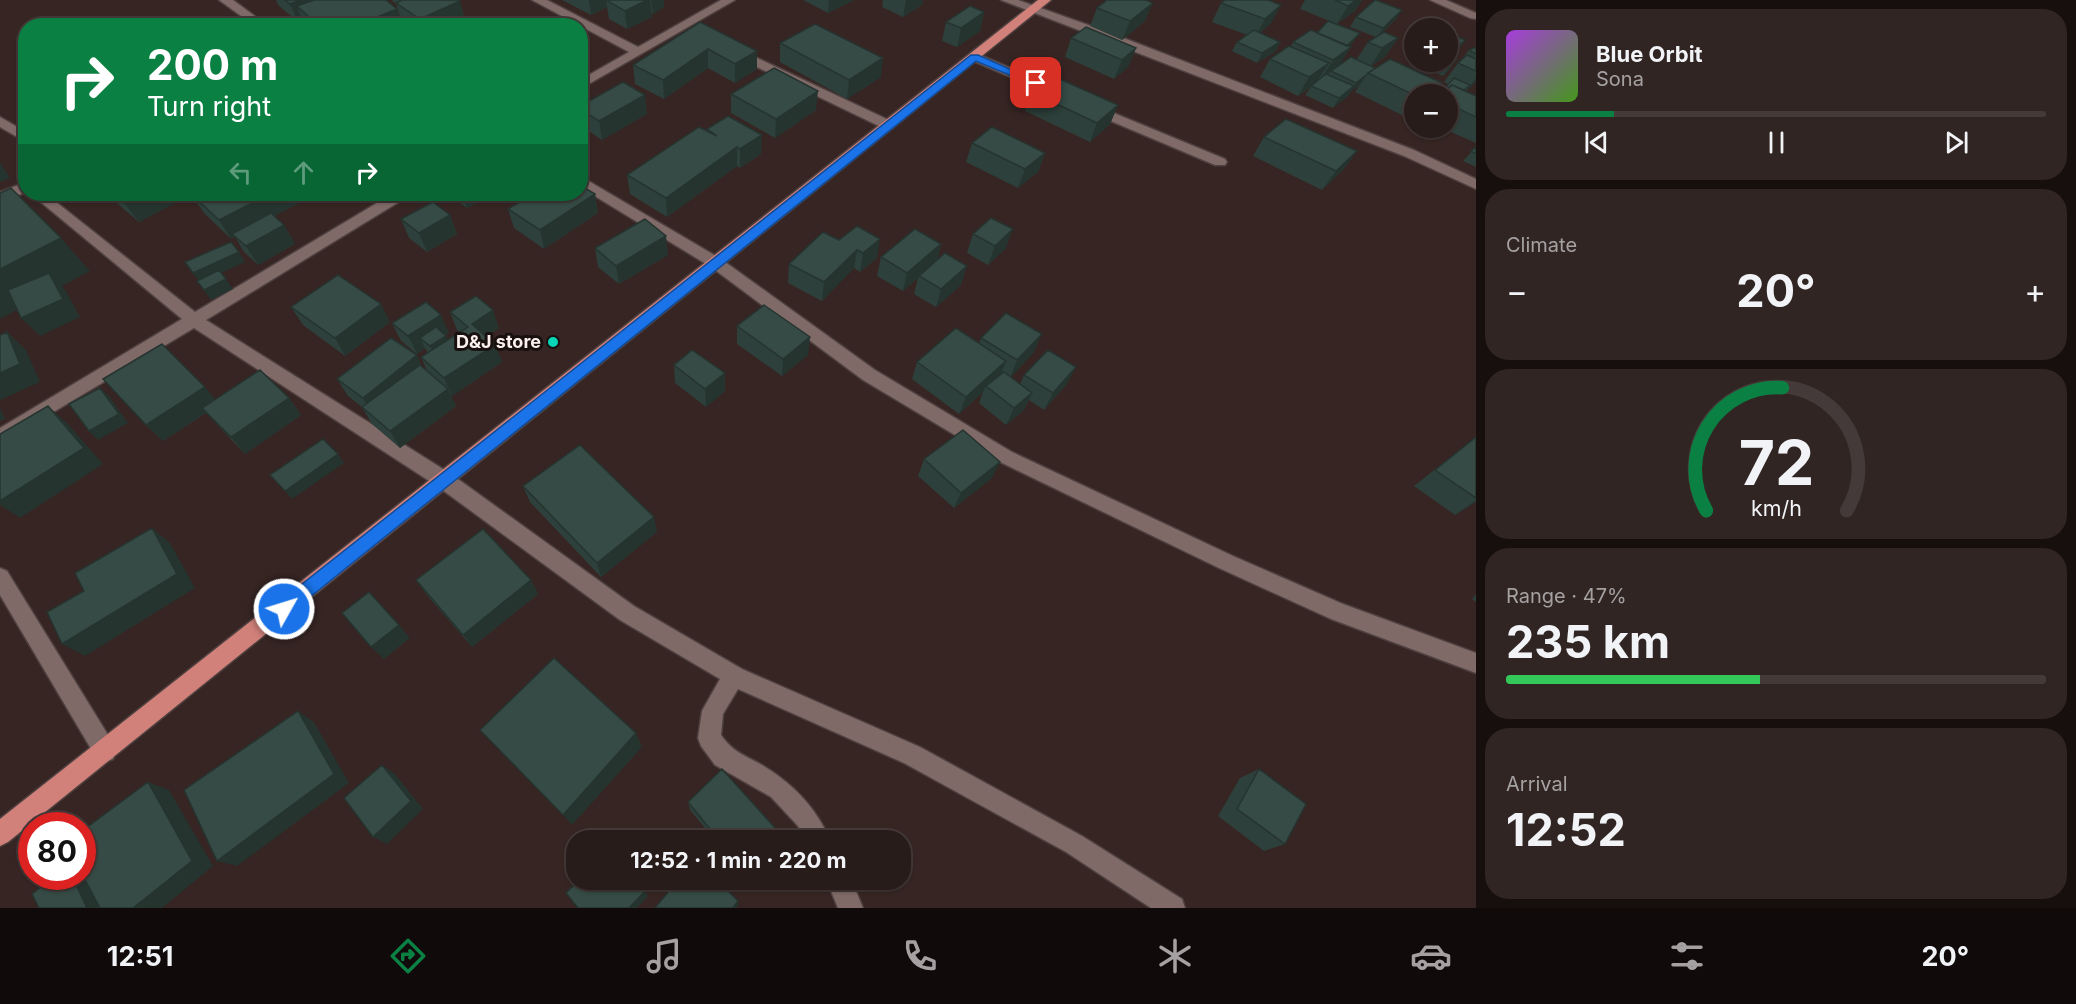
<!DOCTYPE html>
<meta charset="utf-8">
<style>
:root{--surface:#281c1a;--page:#302523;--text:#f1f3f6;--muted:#a5a1a2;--line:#443a39;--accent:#0b8043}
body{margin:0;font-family:Inter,sans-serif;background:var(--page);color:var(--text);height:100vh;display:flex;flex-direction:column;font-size:22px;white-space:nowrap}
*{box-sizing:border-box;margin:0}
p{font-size:20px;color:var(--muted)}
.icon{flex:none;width:33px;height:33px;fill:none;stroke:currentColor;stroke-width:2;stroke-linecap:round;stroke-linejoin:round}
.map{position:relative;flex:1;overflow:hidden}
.sheet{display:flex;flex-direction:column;gap:9px;padding:9px;background:#160f0e;width:600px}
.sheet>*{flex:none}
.top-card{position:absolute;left:18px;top:18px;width:570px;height:183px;border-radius:24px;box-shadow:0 2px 4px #0004,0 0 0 2px var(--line);background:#0b8043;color:#fff;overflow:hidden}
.controls{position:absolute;left:1404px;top:18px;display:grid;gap:12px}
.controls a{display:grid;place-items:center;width:54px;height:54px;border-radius:50%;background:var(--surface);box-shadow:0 2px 4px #0004,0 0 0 2px var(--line);font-size:30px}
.speed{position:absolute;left:18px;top:812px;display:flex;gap:12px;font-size:30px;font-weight:700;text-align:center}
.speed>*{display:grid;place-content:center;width:78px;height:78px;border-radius:50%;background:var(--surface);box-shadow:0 2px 4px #0004,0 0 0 2px var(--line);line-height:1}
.speed .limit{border:9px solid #d22;background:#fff;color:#111}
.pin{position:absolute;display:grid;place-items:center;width:51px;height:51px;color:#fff;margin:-26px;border-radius:12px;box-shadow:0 3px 9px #0006}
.me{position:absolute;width:66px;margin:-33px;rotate:51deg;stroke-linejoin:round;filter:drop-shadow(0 0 4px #0008)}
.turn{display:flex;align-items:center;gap:21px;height:126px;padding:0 30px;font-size:27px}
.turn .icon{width:78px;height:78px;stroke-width:2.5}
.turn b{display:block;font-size:42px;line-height:51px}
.lanes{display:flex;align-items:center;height:57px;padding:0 30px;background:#0003;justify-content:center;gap:30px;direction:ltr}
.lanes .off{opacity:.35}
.big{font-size:45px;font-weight:700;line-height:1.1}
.sheet .card{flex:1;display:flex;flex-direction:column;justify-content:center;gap:9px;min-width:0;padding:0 21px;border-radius:24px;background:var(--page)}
.sheet .dial{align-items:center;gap:0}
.dial svg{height:156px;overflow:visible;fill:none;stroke:var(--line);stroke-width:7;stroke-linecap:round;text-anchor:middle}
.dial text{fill:var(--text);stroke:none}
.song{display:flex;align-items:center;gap:18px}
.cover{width:72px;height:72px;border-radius:9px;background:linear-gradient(135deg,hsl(280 70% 55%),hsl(100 70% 35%))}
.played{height:6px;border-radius:3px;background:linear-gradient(90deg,var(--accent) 20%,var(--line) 20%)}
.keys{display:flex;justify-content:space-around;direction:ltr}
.heat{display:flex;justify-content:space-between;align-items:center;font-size:33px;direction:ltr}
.charge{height:9px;border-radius:4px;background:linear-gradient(90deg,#34c759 47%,var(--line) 0)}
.trip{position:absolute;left:566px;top:830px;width:345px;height:60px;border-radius:24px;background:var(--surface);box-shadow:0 2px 4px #0004,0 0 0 2px var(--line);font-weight:700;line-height:60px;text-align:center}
.menu{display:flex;height:96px;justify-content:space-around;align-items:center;background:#100b0a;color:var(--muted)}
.menu .icon{width:42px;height:42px}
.menu .selected{color:var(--accent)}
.menu b{font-size:27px;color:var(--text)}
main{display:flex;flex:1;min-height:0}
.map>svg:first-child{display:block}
</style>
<main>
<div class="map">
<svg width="1476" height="908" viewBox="0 0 1476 908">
<rect width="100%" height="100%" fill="#362523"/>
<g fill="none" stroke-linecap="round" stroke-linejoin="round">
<g stroke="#4e403f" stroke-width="3">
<path id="service" d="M1430,0H1446L1476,13V19L1470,18Z"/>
</g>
<g stroke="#4e403f" stroke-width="3">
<path id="minor" d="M219,0H233L268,26H255Z
M532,0H547L638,47L721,0H735L580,89V80L629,52Z
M1001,0H1018L1108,32L1414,150L1476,179V189L1404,156Z
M736,48L893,122L895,125L893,128H883L732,55V49Z
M975,53L1065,91L1067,94L1061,98L1057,97L971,60V54Z
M1092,104L1225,159L1227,162L1225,165H1215L1087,111L1086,108Z
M0,117L26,132V142L0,127Z
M580,176L721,259L875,370L1012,452L1233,556L1343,604L1476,653V673L1331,619L1219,568L1000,462L863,380L711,267L580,187Z
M26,182V192L0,203V192Z
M31,194H46L195,312L392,194H409L407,197L206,320L451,474L634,606L742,669L920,747L1082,836L1182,899L1185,908H1151L1066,852L904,763L738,689L723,714L721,735C733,752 744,755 762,765C792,783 816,807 830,840H805L798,826L771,797L715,765L701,746L698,738L702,711L720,679L620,620L437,486L194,328L0,444V428L182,319Z
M0,568L7,571L113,743L116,751L113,759L105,762L97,759L0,595Z
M826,879H851L863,908H838Z"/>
</g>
<g stroke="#4e403f" stroke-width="3">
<path id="trunk" d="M1038,0H1051L8,842L0,846V819Z"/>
</g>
<use href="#service" fill="#7f6a68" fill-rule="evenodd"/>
<use href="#minor" fill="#7f6a68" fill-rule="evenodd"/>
<use href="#trunk" fill="#d2817a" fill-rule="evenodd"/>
</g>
<path fill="#2e403b" d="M276,0H386L397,9L403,26H305L303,21L298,22L278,5Z
M392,0H459L465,20L453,26H408L402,22L396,4L393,2Z
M562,0H664V7L653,14L651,13L652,17L627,29L609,19L607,7L591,15Z
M803,0H854L828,13Z
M883,0H923L922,5L903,17L882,7Z
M1305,0H1362L1355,11L1337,24L1300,9Z
M1221,3L1281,5L1271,23L1260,33L1280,42L1275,52L1257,63L1232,51L1237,42L1247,35L1212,22Z
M1097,8L1145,21L1122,40L1090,26Z
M984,12L980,31L957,47L942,41L946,22Z
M1356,17L1396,19L1380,34L1398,38L1385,57L1371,66L1375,68L1442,83L1434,94H1414V111L1406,117L1355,92L1360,85L1351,91L1348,96L1333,108L1305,95L1311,87L1298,96L1260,77L1270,59L1291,46L1293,42L1317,33H1360L1349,47L1339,65L1356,60L1368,42L1376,37L1350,27Z
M700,22L757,69L735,83L708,68L664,99L635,84L633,65Z
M1414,31V51L1402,46L1409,36Z
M1448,33L1465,40L1458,50L1450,56V69L1443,76L1414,64L1416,62H1448Z
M1071,38L1136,48L1128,67L1114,79L1065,57Z
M780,43L881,77L847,99L780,62Z
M1476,47V82L1466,91L1476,96V143L1442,128H1448V94H1440L1448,84L1444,82L1458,63L1462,60H1461L1469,50Z
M1031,92L1118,105L1110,124L1090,142L1025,111Z
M731,94L816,110L775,138L731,113Z
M580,106L647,114L602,140L581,126Z
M707,129L761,154L740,168L737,166L667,217L630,194L627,175L707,131Z
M1264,137L1357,151L1343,170L1322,190L1253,156Z
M972,143L1045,153L1038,172L1018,188L966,162Z
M1476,147V167L1463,161Z
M108,194H316L274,216L284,225L295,244L258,265L244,252L235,237L231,239L204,213L191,194L139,222L112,199Z
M457,194H492L467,208L460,203Z
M595,194L598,213L544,249L514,228L508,209Z
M450,215L457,234L427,252L409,238L401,219Z
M823,232L877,258L860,272L854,268L822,301L788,283L789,264Z
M973,234L1006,248L988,265L967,253Z
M941,244L937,260L961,285L936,307L914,294L918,278L903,291L877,276L881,257Z
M595,248L668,255L619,284L598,267Z
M291,307L390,322L345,356L303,325Z
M450,312L499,328L486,337L495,345L502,362L452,396L450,394L456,406L400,448L372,424L362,407L348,396L337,379L423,368L428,373L421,357L428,353L425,348L417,354L401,341L392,323L449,333L445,335L448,340L460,332L457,330Z
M737,326L808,355L782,376L737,344Z
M981,338L1034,352L1011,377L1020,384L1024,375L1067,384L1044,410L1029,400L1024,410L1006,425L979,403L983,392L959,414L912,379L917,362L979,343Z
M674,365L725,391L706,407L675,383Z
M289,398L301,415L245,454L206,413L163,441L146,425L215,399Z
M1476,437V502L1455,515L1414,486Z
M924,459L992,478L954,508L918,476Z
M523,486L657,532L601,577L530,502Z
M416,580H531L538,594L472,647L426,594Z
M1476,594V602L1472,599Z
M1259,769L1285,844L1264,851L1218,816L1240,778Z
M688,802L786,840H715L690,810Z
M748,879H758L752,885Z"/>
<path fill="#263430" d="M300,0H357L297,6L303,21L298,22L290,4Z
M589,0H620H606L607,7L591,15Z
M647,0H650L652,17L627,29L625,11Z
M651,0H664V7L653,14Z
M829,0H854L828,13Z
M906,0H923L922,5L903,17Z
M1356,0H1362L1355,11L1337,24L1348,6Z
M460,1L465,20L453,26H422L420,19Z
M1153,3L1145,21L1122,40L1130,21Z
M1281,5L1271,23L1255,38L1265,19Z
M397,9L403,26H355Z
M1402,10L1396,19L1377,38L1383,28Z
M984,12L980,31L957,47L961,28Z
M1360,33L1353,42L1345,51L1351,47L1339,66L1331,71L1329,73L1321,79L1333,60Z
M1398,38L1385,57L1370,67L1382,48Z
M1465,40L1458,50L1448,59V57L1451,53Z
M1280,42L1275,52L1257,63L1262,53Z
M1136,48L1128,67L1114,79L1122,60Z
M708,49V68L664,99L663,80Z
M757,51V69L735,83V64Z
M883,58L881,77L847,99L849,80Z
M1457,59L1450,69L1443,76L1450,66Z
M1329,63L1317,82L1298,96L1309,77Z
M1366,75L1360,85L1351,91L1348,96L1333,108L1339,98L1352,88L1356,83Z
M1476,78V82L1465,92Z
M1442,83L1434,94H1426Z
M818,91L816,110L775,138L776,119Z
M645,95L647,114L602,140L599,121Z
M1118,105L1110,124L1090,142L1097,123Z
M1414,106V111L1406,117Z
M762,135L761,154L740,168V149Z
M737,147V166L667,217L666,198Z
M1357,151L1343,170L1322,190L1336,171Z
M1045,153L1038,172L1018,188L1025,169Z
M0,162L10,178L0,182Z
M143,194H193L139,222L124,203Z
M270,194H316L235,237L232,234L235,237L231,239L219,220Z
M462,194H492L467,208Z
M595,194L598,213L544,249L540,230Z
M450,215L457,234L427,252L419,233Z
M284,225L295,244L258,265L246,246Z
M1013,229L1006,248L988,265L995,246Z
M666,236L668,255L619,284L616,266Z
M61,238L90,271L62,286L66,291L80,317L40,336L21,318L57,289L0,319V269Z
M880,239L877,258L860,272L863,253Z
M941,244L936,263L919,276L918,278L903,291L907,273Z
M857,250L854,268L822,301L824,282Z
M239,252L245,262L200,283L193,273Z
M967,266L961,285L936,307L941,289Z
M226,279L233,289L211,300L204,290Z
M381,304L390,322L345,356L335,338Z
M493,310L499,328L479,342L472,324Z
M441,315L449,333L430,346L420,338L425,348L417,354L408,336Z
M7,332L26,350L40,382L0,400V373Z
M1042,334L1034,352L1010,378L1017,360Z
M446,336L454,354L439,364L430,346Z
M810,337L808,355L782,376L783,359Z
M495,345L502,362L452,396L444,378Z
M417,355L425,373L373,415L363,398Z
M1006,361L999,379L986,386L983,392L959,414L966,397Z
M1076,367L1067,384L1044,410L1053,393Z
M725,373V391L706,407L705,389Z
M205,387L219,404L163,441L146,425Z
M100,388L109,396L128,423L98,440L89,431Z
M448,389L456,406L400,448L390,431Z
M1032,393L1024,410L1006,425L1014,408Z
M289,398L301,415L245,454L231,437Z
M48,406L67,423L103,464L20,518L0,505V501Z
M0,408L5,419L0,421Z
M338,454L344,463L292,499L285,491Z
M1000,462L992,478L954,508L961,493Z
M1476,500V502L1455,515Z
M654,517L657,532L601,577L597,563Z
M152,528L170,543L195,588L85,656L62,644Z
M531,580L538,594L472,647L463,635Z
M399,625L410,638L384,659L371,647Z
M298,711L314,722L349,783L237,866L217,861Z
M636,733L642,747L572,825L563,815Z
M382,765L395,774L423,809L387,844L373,837Z
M148,782L169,790L213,866L162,908H133Z
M82,873L100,908H87L72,876H82Z
M754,879H758L752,885L753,880Z
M645,891L648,896L637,908H629Z
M738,901V905L736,908H733Z"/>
<path fill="#364b45" stroke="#263430" stroke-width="1.5" d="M285,0H300L290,4Z
M314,0H386L397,9L355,26H319L297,6Z
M402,0H459L460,1L420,19L396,3Z
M606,0H647L625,11Z
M1107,0H1146L1153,3L1130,21L1097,8Z
M1225,0H1268L1281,5L1265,19L1221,3Z
M1335,0H1356L1348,6Z
M1375,0H1376L1402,10L1383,28L1356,17Z
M970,6L984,12L961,28L946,22Z
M1328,21L1360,33L1347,46L1317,33Z
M700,22L757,51L735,64L708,49L663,80L633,65Z
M815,24L883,58L849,80L780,43Z
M1424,24L1436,28H1418Z
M1086,27L1136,48L1122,60L1071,38Z
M1254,30L1280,42L1262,53L1237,42Z
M1311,30L1351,47L1333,60L1293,42Z
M1414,31V38L1409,36Z
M1384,32L1398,38L1382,48L1368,42Z
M1448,33L1465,40L1451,53L1448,51Z
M1289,46L1329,63L1309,77L1270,59Z
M1476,47V54L1469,50Z
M1448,55L1457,59L1450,66L1439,62H1448Z
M1467,55L1476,59V71L1458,63Z
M1351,57L1375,68L1356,83L1331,71Z
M1390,59L1442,83L1426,94L1414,95L1368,73Z
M774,68L818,91L776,119L731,94Z
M1326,74L1354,86L1339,98L1311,86Z
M1053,76L1118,105L1097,123L1031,92Z
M1454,78L1470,85L1464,90L1452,85L1449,88L1446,87Z
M623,82L645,95L599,121L580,109V106Z
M1452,85L1476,96V117L1448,104V94H1441Z
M728,116L762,135L740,149L737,147L666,198L627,175L699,127L717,136L707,129Z
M1286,119L1357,151L1336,171L1264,137Z
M992,127L1045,153L1025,169L972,143Z
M1476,147V154L1471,151Z
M580,185L595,194L540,230L508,209L533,194H580Z
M11,188L61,238L0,269V193Z
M113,194H143L124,203Z
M191,194H270L219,220Z
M433,202L450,215L419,233L401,219Z
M271,213L284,225L246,246L232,234Z
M991,218L1013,229L995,246L973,234Z
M645,219L666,236L616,266L595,248Z
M857,226L880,239L863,253L857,250L824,282L789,264L823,232L839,240Z
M915,229L941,244L907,273L881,257Z
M231,242L239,252L193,273L185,262Z
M945,253L967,266L941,289L919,276Z
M219,270L226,279L204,290L197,281Z
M49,273L63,299L21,318L8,290Z
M338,275L381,304L335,338L291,307Z
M476,296L493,310L472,324L495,345L444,378L421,357L468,327L450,312Z
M426,302L441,315L408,336L392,323Z
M764,305L810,337L783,359L737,326Z
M1006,313L1042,334L1017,360L981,338Z
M436,327L446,336L430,346L420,338Z
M956,328L1006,361L966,397L917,362Z
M7,332L20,364L0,373V335Z
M391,338L417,355L363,398L337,379Z
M162,344L205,387L146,425L103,379Z
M692,350L725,373L705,389L674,365Z
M1048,350L1076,367L1053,393L1024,375Z
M420,365L448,389L390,431L362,407Z
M260,370L289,398L231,437L202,408Z
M1004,372L1032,393L1014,408L986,386Z
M100,388L119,414L89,431L69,404Z
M48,406L84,448L0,501V434Z
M963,430L1000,462L961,493L924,459Z
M1476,437V498L1435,470Z
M323,439L338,454L285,491L270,475Z
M580,445L654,517L597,563L523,486Z
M152,528L177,574L62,644L47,612L84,591L75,573Z
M483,529L531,580L463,635L416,580Z
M369,592L399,625L371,647L342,613Z
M554,658L636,733L563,815L480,730Z
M298,711L334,774L217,861L184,790Z
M382,765L411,801L373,837L344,798Z
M722,769L786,840H719L688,802Z
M1259,769L1306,804L1285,844L1237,809Z
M148,782L192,861L133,908H100L82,874V831Z
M55,876H72L87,908H39L32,894Z
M580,879H634L645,891L629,908H578L566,893Z
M679,879H716L738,901L733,908H655Z"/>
<path fill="#1a73e8" stroke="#114b97" stroke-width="1.5" d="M971,55H978L1041,83L1033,85L976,61L289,614L284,616L278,614L276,609L278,603Z"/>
<circle fill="#04d5b6" stroke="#181110" stroke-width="2" cx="553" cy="342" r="6"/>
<g text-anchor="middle" stroke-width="6" stroke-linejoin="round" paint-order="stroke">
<g font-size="18" font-weight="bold" fill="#fdf1ef" stroke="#181110" text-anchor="end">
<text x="541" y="348">D&amp;J store</text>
</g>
</g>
</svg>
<div class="controls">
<a>+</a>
<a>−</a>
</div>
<div class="speed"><div class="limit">80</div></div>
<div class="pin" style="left:1036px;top:83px;background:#d93025"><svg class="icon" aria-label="arrive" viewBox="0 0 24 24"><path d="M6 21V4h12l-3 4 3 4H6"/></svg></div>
<svg class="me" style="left:284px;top:609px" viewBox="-20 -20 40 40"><circle r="17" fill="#1a73e8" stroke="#fff" stroke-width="3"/><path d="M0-11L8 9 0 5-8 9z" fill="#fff"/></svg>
<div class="trip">12:52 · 1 min · 220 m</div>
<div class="top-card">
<div class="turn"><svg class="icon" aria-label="right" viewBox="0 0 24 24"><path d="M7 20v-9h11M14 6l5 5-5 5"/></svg><div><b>200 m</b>Turn right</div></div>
<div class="lanes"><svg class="icon off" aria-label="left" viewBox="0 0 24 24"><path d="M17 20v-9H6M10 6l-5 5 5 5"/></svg><svg class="icon off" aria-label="ahead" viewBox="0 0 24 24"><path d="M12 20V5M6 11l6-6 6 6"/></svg><svg class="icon" aria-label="right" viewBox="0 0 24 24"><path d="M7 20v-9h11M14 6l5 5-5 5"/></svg></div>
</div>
</div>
<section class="sheet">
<div class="card">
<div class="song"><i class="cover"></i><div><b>Blue Orbit</b><p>Sona</p></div></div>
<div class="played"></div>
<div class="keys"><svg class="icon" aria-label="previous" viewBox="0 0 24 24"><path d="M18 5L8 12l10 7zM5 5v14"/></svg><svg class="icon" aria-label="pause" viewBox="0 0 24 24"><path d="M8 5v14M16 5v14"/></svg><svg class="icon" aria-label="next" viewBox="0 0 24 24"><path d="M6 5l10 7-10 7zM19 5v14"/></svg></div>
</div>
<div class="card"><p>Climate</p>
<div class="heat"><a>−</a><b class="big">20°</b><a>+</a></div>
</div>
<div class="card dial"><svg viewBox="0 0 100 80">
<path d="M14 69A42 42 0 1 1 86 69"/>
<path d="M14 69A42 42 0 0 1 53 6" stroke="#0b8043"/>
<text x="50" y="56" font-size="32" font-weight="700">72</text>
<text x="50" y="72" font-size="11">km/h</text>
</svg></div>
<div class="card"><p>Range · 47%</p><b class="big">235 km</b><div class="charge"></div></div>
<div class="card"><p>Arrival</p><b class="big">12:52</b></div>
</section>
</main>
<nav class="menu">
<b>12:51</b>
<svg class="icon selected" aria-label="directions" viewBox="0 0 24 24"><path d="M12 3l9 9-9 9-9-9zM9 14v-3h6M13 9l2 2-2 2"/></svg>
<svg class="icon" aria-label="music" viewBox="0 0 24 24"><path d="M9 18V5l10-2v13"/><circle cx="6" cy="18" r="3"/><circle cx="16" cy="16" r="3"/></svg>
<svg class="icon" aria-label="phone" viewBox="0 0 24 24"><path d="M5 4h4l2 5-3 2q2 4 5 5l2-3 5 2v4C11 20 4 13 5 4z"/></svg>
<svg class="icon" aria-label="climate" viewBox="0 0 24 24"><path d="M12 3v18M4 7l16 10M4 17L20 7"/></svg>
<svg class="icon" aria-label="car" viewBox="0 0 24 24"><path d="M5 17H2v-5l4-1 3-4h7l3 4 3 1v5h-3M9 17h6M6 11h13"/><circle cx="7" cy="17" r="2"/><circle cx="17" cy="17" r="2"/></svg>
<svg class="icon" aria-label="filters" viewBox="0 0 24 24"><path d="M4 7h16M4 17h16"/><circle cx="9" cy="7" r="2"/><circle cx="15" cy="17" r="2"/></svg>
<b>20°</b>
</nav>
